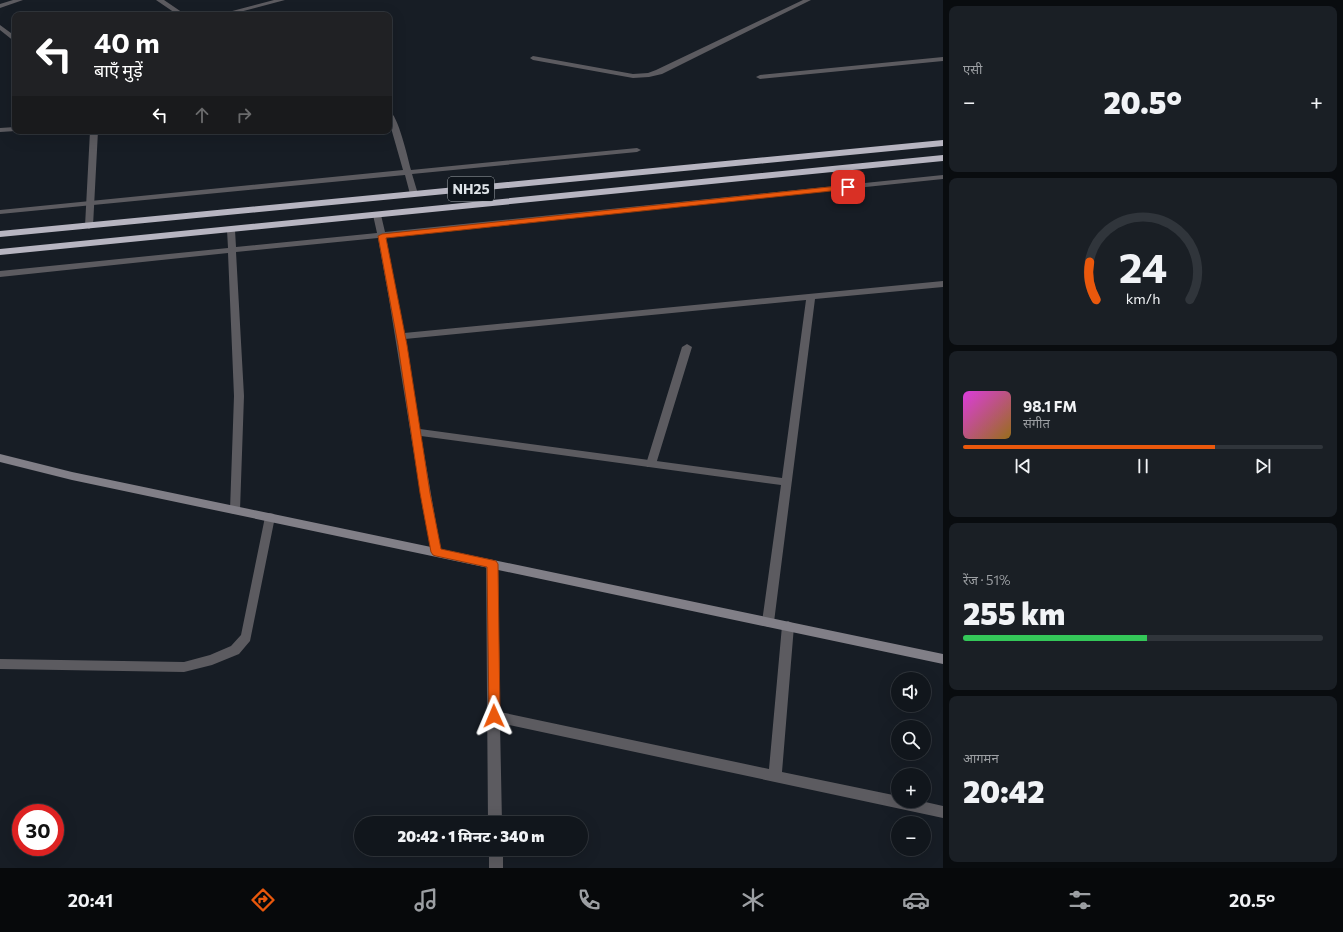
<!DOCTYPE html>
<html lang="hi">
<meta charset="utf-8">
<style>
:root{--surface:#11161c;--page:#1a1f25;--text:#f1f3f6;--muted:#9c9fa3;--line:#30353b;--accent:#ea580c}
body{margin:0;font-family:Commissioner,"Noto Sans Devanagari",sans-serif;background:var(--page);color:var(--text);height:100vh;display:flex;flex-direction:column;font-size:15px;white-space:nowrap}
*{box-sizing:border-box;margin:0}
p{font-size:13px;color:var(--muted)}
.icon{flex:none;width:22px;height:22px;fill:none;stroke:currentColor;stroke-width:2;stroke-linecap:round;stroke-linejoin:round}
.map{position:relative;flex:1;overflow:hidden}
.panel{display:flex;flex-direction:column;gap:6px;padding:6px;background:#090c0f;width:400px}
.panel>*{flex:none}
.top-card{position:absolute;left:12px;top:12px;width:380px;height:122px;border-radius:8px;box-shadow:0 4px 16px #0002,0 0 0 1px var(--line);background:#202124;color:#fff;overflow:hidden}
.fabs{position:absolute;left:891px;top:672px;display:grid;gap:8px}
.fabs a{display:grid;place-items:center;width:40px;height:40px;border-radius:50%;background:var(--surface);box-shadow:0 4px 16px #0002,0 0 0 1px var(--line);font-size:20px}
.speed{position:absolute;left:12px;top:804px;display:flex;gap:8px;font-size:20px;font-weight:700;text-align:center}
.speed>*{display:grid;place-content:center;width:52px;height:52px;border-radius:50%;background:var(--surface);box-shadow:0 4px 16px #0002,0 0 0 1px var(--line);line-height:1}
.speed .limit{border:6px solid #d22;background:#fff;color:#111}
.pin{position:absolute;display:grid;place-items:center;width:34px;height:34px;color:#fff;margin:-17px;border-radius:8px;box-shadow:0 2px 6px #0006}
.me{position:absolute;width:44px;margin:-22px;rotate:359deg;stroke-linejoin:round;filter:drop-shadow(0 0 3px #0008)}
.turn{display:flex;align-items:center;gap:14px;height:84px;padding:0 16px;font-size:18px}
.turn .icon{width:52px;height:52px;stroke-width:2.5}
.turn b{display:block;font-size:28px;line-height:34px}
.lanes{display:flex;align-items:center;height:38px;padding:0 16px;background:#0003;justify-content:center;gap:20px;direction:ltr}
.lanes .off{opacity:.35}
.big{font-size:30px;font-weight:800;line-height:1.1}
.panel .widget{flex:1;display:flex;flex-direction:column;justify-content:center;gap:6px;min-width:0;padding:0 14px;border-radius:8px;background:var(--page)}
.panel .dial{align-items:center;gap:0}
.dial svg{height:104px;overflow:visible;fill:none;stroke:var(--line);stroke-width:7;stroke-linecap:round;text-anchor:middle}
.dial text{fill:var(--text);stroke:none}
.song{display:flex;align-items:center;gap:12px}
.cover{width:48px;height:48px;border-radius:6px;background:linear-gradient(135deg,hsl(300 70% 55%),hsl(40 70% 35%))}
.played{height:4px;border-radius:2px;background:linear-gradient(90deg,var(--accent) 70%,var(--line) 70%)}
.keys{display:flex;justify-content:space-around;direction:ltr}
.heat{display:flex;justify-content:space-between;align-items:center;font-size:22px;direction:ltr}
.charge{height:6px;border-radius:3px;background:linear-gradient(90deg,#34c759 51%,var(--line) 0)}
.trip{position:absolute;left:354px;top:816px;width:234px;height:40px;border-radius:20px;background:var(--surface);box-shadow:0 4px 16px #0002,0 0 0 1px var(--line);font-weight:800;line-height:40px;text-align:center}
.tabs{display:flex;height:64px;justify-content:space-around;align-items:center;background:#07090b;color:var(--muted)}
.tabs .icon{width:28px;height:28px}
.tabs .selected{color:var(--accent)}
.tabs b{font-size:18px;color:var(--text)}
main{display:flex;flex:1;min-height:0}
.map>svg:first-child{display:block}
</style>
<main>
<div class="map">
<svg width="943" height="868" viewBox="0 0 943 868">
<rect width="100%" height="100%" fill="#171d25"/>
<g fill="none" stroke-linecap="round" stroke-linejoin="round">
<path fill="#5c5b60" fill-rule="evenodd" d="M13,0H23L0,8V4Z
M156,0H164L186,15H178Z
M274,0H285L228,15H217Z
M0,25L15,36V42L0,30Z
M389,111C398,114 408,159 411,170L637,148L641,150L637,152L412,174L418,194L414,196L410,194L405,175L0,214V210L403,170L389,121Z
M15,127L16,131L0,132V128Z
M687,344L692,347L656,464L655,467H647L646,464L682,347Z"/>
<path fill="#5c5b60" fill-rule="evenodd" d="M803,0H811L662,74L649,77L633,78L533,60L530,58L533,56L633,74L648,73L656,70Z
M943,57V61L760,79L756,77L760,75Z
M90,131H98L93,226L89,229L85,226Z
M943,175V179L386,237L404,333L943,281V287L815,299L774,622L772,625L768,627L764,625L762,622L781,485L421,436L441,552L440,555L436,556L432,555L423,510L389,299L378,238L236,252L244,396L240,510L239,513L235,514L231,513L230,510L234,396L228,253L0,277V271L228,248L227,230L231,227L235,230L236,247L377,233L373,215L377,213L381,215L385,232ZM806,300L782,478L420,429L405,339Z
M270,513L274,514L275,517L250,641L239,654L212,665L184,672L0,669V659L184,662L210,655L231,646L241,635L265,517L266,514Z
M492,560L496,561L498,564L500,712L769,769L782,626L784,623L788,621L792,623L794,626L782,772L898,796V801H921L943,806V818L500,723L502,823H488L486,564L488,561Z
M489,849H503V868H489Z"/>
<path fill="#817f87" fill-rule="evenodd" d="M0,454L72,472L943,654V664L72,480L0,462Z"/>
<path fill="#b7b5c1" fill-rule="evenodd" d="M943,140V146L0,237V231Z
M943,155V161L0,255V249Z"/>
</g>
<path fill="#ea580c" stroke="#983908" d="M848,185L851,187L850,189L386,238L407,345L430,493L441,549L492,560L496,561L498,564L500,716L498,720L494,721L490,720L489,716L487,567L436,556L433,555L431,552L420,493L398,345L378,236L382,234Z"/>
<g text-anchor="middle" stroke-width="4" stroke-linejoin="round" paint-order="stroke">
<rect fill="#0e141b" stroke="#a0a6ab" stroke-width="1" x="448" y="177" width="46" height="24" rx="3"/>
<g font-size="14" font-weight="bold" fill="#dfe4e9">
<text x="471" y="194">NH25</text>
</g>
</g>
</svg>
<div class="fabs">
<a><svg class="icon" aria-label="sound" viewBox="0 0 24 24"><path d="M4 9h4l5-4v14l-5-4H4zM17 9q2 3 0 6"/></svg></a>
<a><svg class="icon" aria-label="search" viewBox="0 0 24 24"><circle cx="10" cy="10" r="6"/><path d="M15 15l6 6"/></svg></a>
<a>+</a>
<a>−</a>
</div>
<div class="speed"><div class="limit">30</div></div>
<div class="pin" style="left:848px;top:187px;background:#d93025"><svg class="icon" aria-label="arrive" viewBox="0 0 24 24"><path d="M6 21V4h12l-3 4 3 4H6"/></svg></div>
<svg class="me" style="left:494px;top:716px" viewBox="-20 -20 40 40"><path d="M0-17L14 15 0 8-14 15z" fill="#ea580c" stroke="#fff" stroke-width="4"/></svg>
<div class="trip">20:42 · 1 मिनट · 340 m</div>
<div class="top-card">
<div class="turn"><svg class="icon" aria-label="left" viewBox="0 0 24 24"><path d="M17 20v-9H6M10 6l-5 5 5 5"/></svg><div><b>40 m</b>बाएँ मुड़ें</div></div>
<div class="lanes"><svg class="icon" aria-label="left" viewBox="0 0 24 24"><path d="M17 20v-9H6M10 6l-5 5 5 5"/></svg><svg class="icon off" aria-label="ahead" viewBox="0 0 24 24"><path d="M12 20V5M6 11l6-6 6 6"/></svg><svg class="icon off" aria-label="right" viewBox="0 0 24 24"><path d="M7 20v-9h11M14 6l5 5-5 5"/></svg></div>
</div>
</div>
<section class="panel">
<div class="widget"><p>एसी</p>
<div class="heat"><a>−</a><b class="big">20.5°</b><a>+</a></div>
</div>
<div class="widget dial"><svg viewBox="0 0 100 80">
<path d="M14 69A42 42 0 1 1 86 69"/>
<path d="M14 69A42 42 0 0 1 9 40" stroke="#ea580c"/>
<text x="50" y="56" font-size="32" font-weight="700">24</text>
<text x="50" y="72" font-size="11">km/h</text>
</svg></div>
<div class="widget">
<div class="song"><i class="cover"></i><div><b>98.1 FM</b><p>संगीत</p></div></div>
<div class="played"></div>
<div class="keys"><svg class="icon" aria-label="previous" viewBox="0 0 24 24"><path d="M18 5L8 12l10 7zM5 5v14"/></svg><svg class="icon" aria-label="pause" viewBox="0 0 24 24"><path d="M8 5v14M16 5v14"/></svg><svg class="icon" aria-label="next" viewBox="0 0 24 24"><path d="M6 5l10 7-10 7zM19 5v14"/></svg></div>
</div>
<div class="widget"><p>रेंज · 51%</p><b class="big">255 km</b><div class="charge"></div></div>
<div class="widget"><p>आगमन</p><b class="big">20:42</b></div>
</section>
</main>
<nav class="tabs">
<b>20:41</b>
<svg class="icon selected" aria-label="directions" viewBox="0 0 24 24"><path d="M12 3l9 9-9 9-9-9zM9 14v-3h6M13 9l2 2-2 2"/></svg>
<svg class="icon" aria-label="music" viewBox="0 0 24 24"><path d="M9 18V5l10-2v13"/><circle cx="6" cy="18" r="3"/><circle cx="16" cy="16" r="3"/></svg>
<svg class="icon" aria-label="phone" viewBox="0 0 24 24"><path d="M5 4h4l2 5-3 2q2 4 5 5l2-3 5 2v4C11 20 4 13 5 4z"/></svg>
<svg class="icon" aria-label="climate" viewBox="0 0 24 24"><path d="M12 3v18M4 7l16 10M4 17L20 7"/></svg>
<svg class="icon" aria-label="car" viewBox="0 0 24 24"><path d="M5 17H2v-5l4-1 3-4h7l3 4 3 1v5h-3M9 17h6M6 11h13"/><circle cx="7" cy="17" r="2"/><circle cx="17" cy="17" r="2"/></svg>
<svg class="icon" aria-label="filters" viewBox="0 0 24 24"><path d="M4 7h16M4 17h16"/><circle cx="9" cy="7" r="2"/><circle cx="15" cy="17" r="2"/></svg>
<b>20.5°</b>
</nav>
